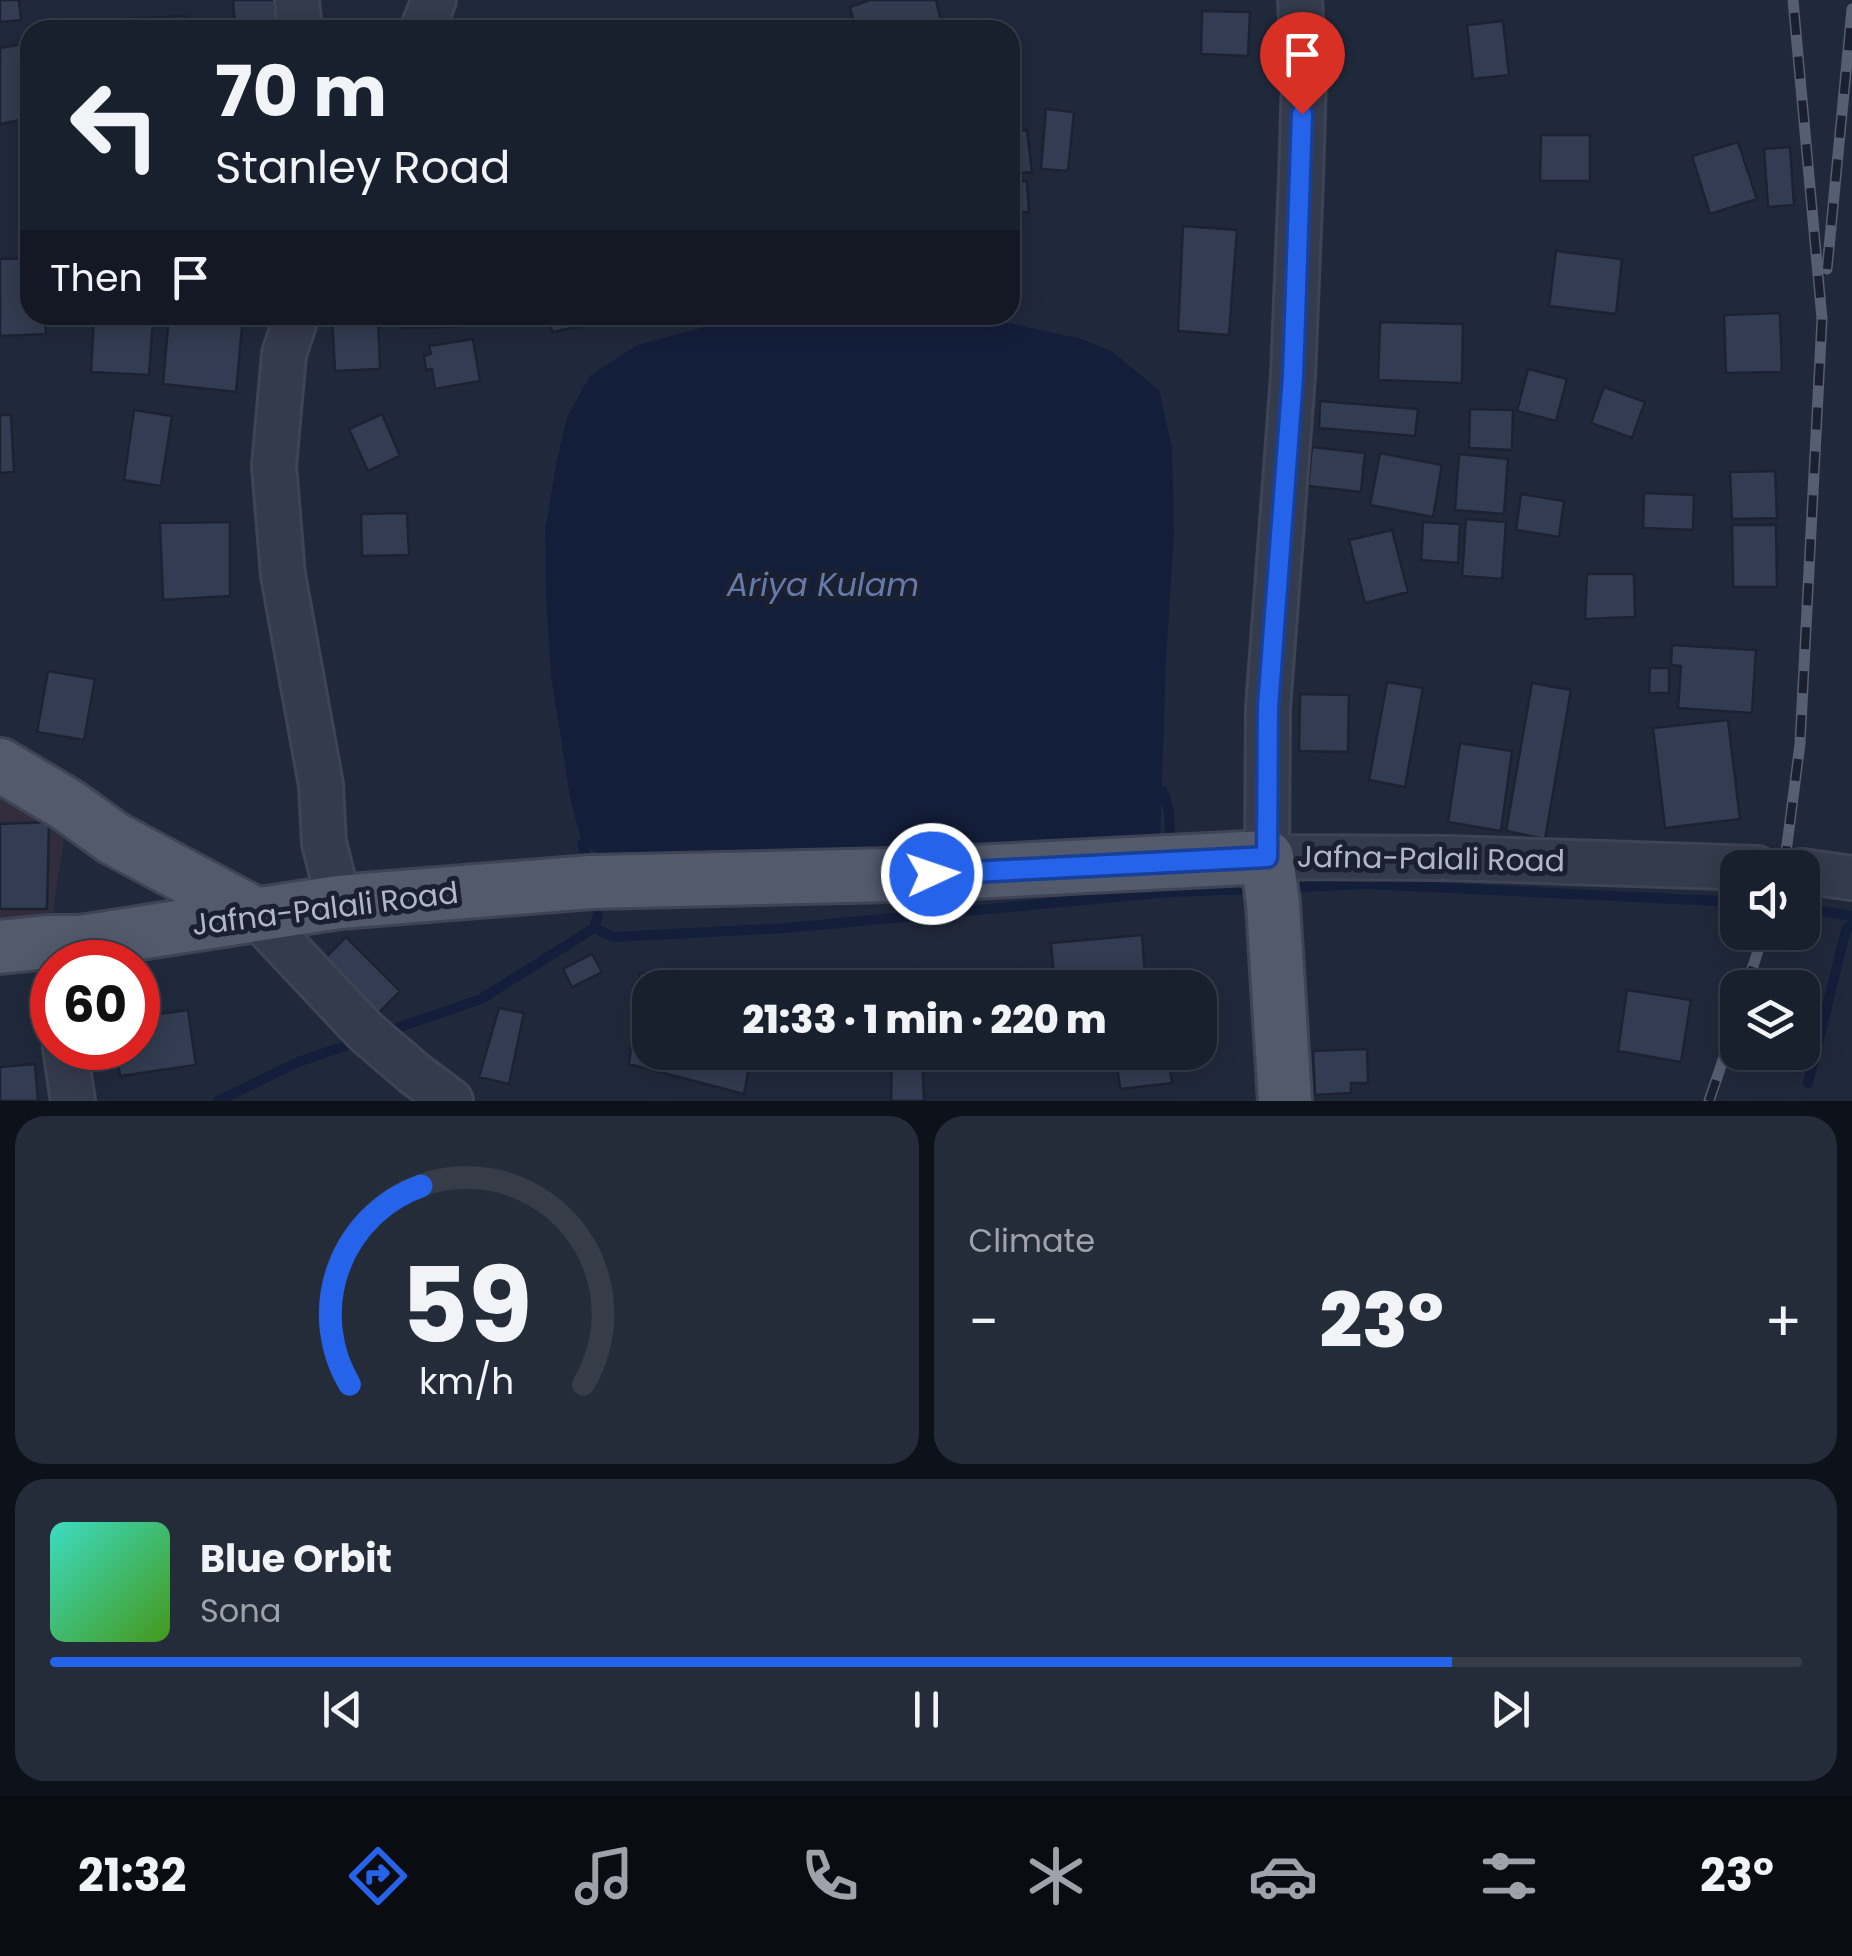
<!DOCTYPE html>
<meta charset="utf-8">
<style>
:root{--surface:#181f2d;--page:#252c39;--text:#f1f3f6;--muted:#9fa2aa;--line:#363d49;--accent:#2563eb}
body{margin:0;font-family:Poppins,sans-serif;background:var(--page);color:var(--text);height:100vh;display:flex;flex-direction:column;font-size:38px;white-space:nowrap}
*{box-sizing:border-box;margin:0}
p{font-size:32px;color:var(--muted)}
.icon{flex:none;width:55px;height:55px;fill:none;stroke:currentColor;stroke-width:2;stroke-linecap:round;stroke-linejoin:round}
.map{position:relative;height:1101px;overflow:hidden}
.sheet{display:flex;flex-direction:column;gap:15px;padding:15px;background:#0d1119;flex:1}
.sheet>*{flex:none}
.top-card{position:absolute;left:20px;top:20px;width:1000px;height:305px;border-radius:30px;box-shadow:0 5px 25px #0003,0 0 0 2px var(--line);background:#181f2d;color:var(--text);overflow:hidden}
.controls{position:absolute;left:1720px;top:850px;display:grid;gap:20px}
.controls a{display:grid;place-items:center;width:100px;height:100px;border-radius:20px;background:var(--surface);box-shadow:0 5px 25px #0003,0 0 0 2px var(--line);font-size:50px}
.speed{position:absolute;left:30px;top:940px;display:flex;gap:20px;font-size:50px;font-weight:700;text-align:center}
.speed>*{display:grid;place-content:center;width:130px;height:130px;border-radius:50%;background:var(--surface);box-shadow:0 5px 25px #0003,0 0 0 2px var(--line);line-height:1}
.speed .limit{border:15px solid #d22;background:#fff;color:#111}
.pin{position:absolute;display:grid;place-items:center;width:85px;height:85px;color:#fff;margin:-102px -42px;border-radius:50% 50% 50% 0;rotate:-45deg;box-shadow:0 0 10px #0007}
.pin .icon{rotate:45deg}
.me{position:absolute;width:110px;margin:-55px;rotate:87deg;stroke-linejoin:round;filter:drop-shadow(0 0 8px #0008)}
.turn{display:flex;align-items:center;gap:35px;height:210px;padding:0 30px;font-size:45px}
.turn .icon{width:130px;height:130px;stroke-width:2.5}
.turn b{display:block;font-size:70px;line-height:85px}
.then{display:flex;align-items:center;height:95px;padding:0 30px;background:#0003;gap:20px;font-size:38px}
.big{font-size:75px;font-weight:800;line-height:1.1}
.sheet .tile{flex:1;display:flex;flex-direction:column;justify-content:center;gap:15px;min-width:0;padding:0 35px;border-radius:30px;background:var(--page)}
.sheet .dial{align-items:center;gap:0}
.dial svg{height:260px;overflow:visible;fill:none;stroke:var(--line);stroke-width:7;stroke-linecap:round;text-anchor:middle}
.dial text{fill:var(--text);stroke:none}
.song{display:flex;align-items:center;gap:30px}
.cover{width:120px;height:120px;border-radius:15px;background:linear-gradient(135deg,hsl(170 70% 55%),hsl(100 70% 35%))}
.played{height:10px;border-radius:5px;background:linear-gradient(90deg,var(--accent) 80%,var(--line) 80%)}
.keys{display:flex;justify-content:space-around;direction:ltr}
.heat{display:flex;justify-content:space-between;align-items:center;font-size:55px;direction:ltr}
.sheet .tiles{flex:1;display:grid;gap:15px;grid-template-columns:1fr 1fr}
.tile:last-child{grid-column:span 2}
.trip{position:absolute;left:632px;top:970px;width:585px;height:100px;border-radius:30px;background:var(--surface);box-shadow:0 5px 25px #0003,0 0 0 2px var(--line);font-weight:800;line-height:100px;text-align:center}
.menu{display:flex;height:160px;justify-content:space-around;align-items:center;background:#0a0c12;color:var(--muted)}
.menu .icon{width:70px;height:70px}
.menu .selected{color:var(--accent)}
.menu b{font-size:45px;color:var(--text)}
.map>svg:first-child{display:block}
</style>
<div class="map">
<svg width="1852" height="1101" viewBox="0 0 1852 1101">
<rect width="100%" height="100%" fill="#20293c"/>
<path fill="#312d3c" d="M0,765L69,806L48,942L0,920Z"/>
<path fill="#131e3a" d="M750,315H959L1013,324L1082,339L1113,352L1159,390L1172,447L1174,533L1166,658L1160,842L611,860L582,844L570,797L551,676L546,597L545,530L556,465L567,417L590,376L637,345Z"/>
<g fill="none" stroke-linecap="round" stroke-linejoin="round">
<path stroke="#131e3a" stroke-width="10" d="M1163,791L1169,811L1171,849
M582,844L588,868
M1284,888L1366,884L1738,902
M1802,908L1852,916
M594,928L613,937L786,928L1169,892L1257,889
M385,1032L481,999L594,928L598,914
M1808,1083L1846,930L1852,924
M218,1101L298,1062L360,1041"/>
</g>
<path fill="#323c52" stroke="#1c2232" stroke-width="2.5" d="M0,0H19L21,20L0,22Z
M233,0H285L288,30H235Z
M870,0H936L943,30H856L850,7Z
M1202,11L1250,12L1248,56L1201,54Z
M185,16L186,30H110L109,20Z
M1503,21L1509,75L1473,79L1467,25Z
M23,44L30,81V118L0,124V48Z
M1046,109L1074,112L1068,171L1041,169Z
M1027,130L1032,172L1010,174V131Z
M1541,135H1590V181H1540Z
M1738,142L1757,199L1710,214L1692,156Z
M1790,147L1794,205L1768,207L1764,149Z
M1027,181L1029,212L1010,213V182Z
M1183,226L1237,230L1229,335L1178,331Z
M1556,251L1622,259L1616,314L1549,306Z
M30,258V315H45L46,334L0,336V259Z
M1780,313L1782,372L1726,373L1724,315Z
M169,315L243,317L236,392L163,384Z
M378,315L380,369L335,371L332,316Z
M402,315H462V326L402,328Z
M549,315H595L597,323L552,332Z
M94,316L153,320L149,375L91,372Z
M1380,322L1463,324L1462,383L1378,380Z
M473,339L480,381L435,389L432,369L426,370L424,356L431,354L429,346Z
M1528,369L1567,379L1556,421L1517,411Z
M1604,387L1645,402L1632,438L1591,423Z
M1320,401L1418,409L1415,436L1319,428Z
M1470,409L1513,410L1512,450L1469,448Z
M134,410L172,416L161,486L124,480Z
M382,414L400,456L368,471L349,429Z
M0,415H11L14,472L0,473Z
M1312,447L1365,453L1361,492L1308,486Z
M1380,453L1442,465L1433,517L1370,505Z
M1459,454L1508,459L1504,514L1455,510Z
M1775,471L1777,518L1732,519L1730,472Z
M1644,493L1694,495L1693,530L1643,528Z
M1521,494L1564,501L1559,537L1516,530Z
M407,513L409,555L362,556L361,514Z
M1466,519L1506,522L1502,579L1462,576Z
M230,522V596L163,600L160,523Z
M1423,522L1460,524L1458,563L1421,560Z
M1732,525H1776L1777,587H1733Z
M1392,530L1408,592L1365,603L1349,540Z
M1587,574H1634L1635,617L1585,619Z
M1672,645L1756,650L1752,713L1678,708L1681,666L1671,665Z
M1650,668H1669V693H1649Z
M48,671L95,679L84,740L37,732Z
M1387,682L1423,688L1405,787L1369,780Z
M1532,683L1571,690L1545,839L1506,831Z
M1300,694L1349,695L1348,752L1299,751Z
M1728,720L1740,819L1665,828L1653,728Z
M1460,743L1512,751L1501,831L1448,822Z
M49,822L47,909H0V824Z
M1142,935L1146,988H1055L1051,943Z
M346,937L400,991L365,1027L310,973Z
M592,954L602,972L572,987L563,969Z
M918,969L919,988H650V1052H752L744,1094L629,1064L640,973L763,980Z
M1020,969L1021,988H968V972Z
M1627,990L1691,1000L1681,1062L1618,1051Z
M499,1008L524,1013L509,1084L479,1077Z
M188,1010L196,1065L120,1076L116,1048H138V1017Z
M1367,1049L1368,1083H1351V1093L1315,1095L1313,1051Z
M892,1052H922L924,1101H891Z
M1168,1057L1172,1083L1120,1089L1117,1063Z
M35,1064L38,1101H0V1067Z"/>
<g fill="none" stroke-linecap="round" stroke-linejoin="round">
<g stroke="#3e4455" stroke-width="48">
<path id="minor" d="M297,0L300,30
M1300,0L1304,80L1301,179L1293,376L1268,708L1267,857L1446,858L1757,868
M422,30L434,0
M297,315L284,354L274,466L283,575L321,785L324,843L339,902
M1802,871L1852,878
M255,914L366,1032L415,1074L451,1101
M65,1048L73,1101"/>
</g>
<g stroke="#3e4455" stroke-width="58">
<path id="major" d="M0,765L69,806L113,838L255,914
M0,947L48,942H81L339,902L591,882L933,874L1267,857L1273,904L1285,1101"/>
</g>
<use href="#minor" stroke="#343b4c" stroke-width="42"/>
<use href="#major" stroke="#525a6c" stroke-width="52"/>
<g stroke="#565e73" stroke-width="11">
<path id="rail" d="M1827,269L1852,9
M1784,868L1800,744L1822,319L1793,0
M1746,988L1764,932
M1709,1101L1738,1016"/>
</g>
<use href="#rail" stroke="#1a2030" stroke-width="8" stroke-dasharray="22" stroke-linecap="butt"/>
</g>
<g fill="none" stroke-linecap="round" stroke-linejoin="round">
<g stroke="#184099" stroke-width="25">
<path id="route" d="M932,874L1267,857L1268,708L1293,376L1302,114"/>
</g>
<use href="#route" stroke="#2563eb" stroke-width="18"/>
</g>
<g text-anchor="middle" stroke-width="10" stroke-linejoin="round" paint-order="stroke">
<g font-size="30" fill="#afb6c8" stroke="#1a2030">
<text transform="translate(1431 859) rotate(1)" y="10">Jafna-Palali Road</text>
<text transform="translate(325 909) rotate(-7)" y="10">Jafna-Palali Road</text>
</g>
<g font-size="32" font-style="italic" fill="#667aa9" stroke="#1a2030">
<text x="823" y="596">Ariya Kulam</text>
</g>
</g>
</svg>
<div class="controls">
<a><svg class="icon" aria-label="sound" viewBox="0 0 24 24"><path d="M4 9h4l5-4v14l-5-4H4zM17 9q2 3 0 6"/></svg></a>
<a><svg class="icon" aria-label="layers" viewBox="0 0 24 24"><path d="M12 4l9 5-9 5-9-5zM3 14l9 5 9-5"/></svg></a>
</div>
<div class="speed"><div class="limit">60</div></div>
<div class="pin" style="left:1302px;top:114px;background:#d93025"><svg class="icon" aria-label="arrive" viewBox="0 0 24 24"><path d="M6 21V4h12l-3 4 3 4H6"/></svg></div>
<svg class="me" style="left:932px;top:874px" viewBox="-20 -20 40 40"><circle r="17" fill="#2563eb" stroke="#fff" stroke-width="3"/><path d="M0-11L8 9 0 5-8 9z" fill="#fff"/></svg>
<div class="trip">21:33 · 1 min · 220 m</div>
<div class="top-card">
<div class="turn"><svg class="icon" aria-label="left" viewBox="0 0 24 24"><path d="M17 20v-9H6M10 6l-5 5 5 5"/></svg><div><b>70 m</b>Stanley Road</div></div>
<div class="then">Then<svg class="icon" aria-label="arrive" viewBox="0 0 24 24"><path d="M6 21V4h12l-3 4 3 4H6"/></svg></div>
</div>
</div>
<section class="sheet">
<div class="tiles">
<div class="tile dial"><svg viewBox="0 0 100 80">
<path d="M14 69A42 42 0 1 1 86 69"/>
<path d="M14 69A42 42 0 0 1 36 8" stroke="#2563eb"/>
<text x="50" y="56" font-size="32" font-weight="700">59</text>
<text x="50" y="72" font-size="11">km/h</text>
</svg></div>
<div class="tile"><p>Climate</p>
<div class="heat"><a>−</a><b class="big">23°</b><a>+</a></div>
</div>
<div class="tile">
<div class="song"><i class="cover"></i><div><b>Blue Orbit</b><p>Sona</p></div></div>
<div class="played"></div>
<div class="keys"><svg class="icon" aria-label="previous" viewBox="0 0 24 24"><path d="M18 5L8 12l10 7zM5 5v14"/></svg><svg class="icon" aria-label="pause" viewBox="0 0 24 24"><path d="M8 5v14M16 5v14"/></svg><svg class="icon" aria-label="next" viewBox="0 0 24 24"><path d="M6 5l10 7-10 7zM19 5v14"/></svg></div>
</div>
</div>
</section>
<nav class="menu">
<b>21:32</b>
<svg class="icon selected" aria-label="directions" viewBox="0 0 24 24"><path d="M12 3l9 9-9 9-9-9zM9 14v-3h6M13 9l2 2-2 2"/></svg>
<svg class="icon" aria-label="music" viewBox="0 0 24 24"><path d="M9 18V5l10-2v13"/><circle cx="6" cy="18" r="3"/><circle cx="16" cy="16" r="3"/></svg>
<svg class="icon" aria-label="phone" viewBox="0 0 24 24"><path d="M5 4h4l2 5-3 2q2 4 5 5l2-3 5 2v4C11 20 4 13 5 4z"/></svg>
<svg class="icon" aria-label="climate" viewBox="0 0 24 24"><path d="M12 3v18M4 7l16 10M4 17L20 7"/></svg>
<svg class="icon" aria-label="car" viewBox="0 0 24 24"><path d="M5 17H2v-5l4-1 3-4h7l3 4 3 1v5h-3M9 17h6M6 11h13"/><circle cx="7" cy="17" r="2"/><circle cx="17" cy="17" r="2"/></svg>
<svg class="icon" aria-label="filters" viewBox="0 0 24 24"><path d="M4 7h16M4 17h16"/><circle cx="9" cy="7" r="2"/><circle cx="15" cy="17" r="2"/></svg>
<b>23°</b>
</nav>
